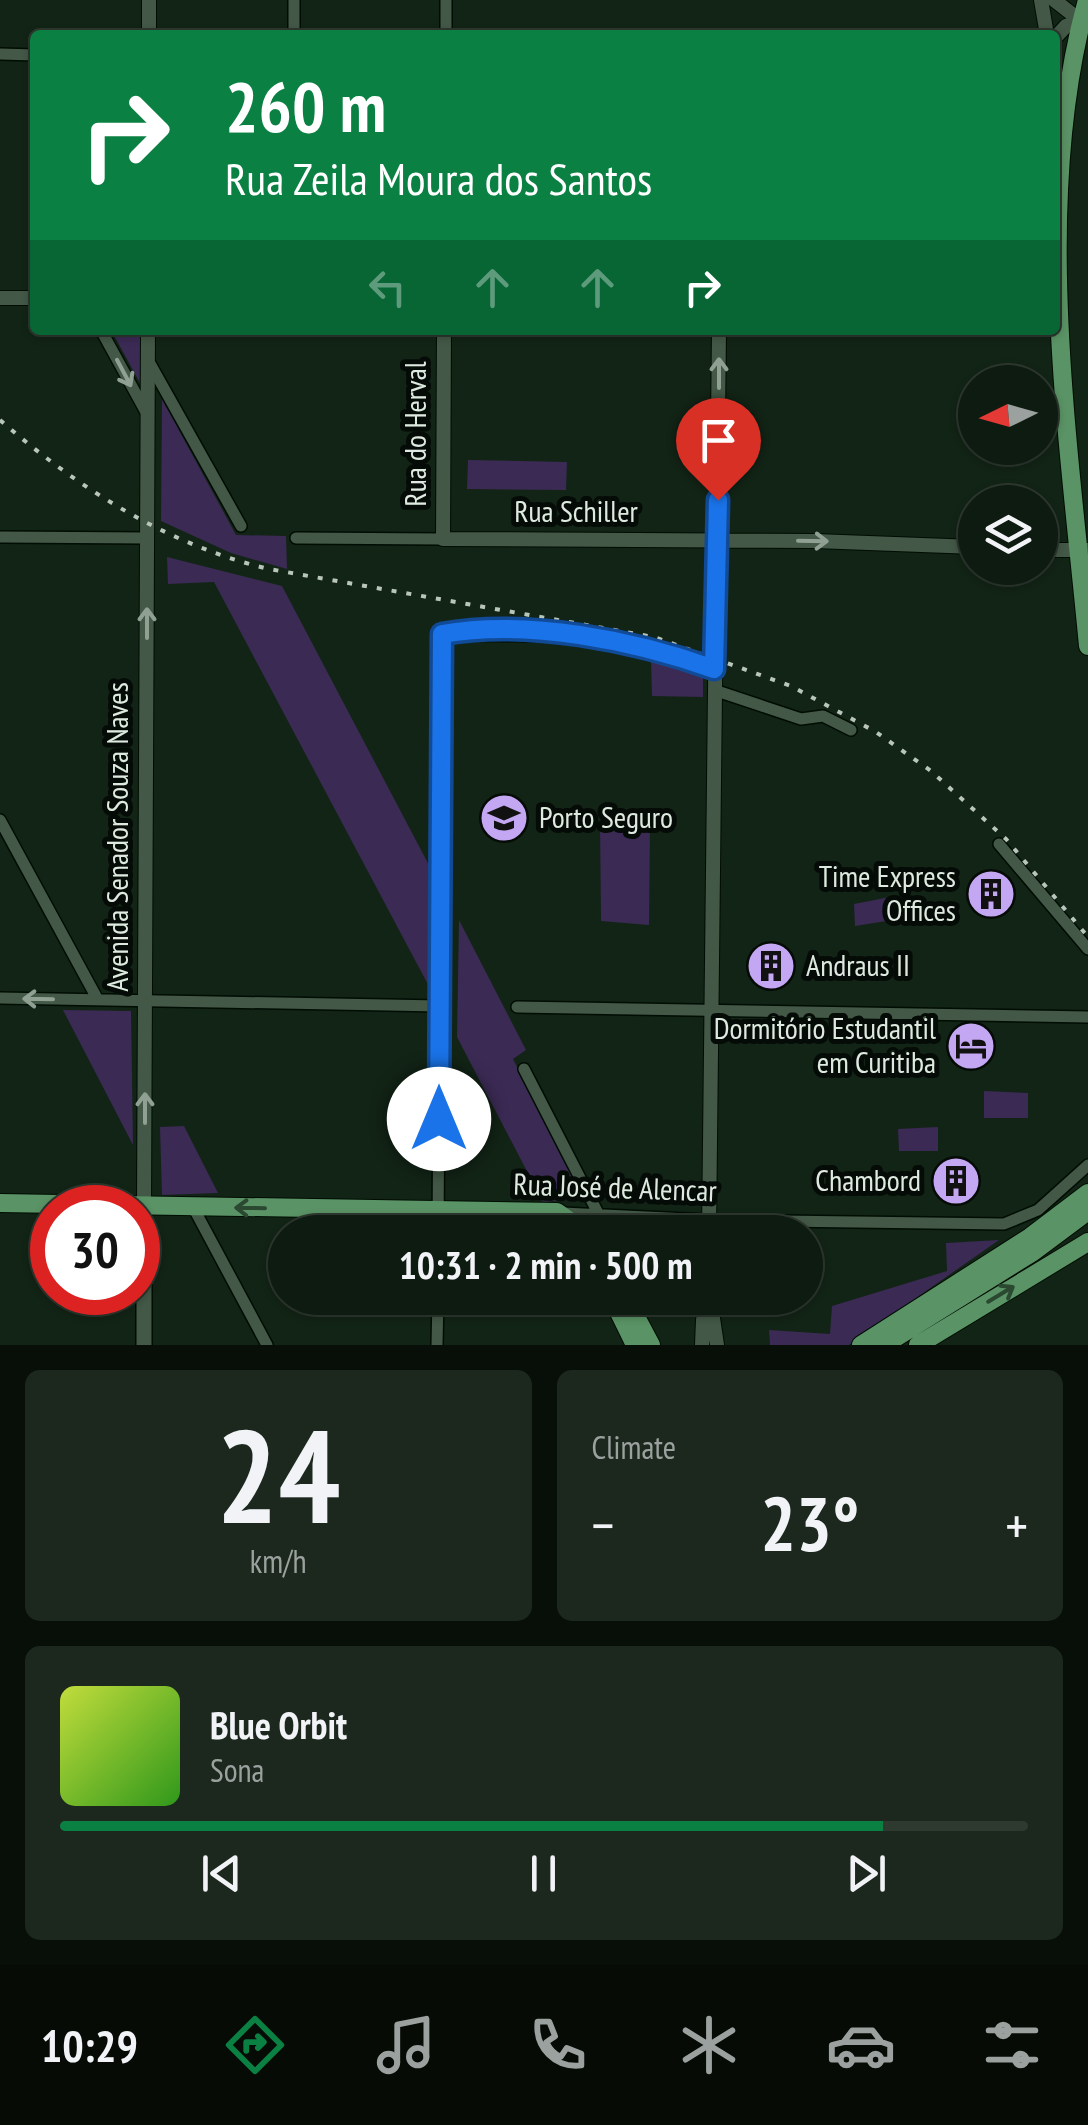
<!DOCTYPE html>
<meta charset="utf-8">
<style>
:root{--surface:#0e1b10;--page:#1c281e;--text:#f1f3f6;--muted:#9ba19f;--line:#2e3930;--accent:#0b8043}
body{margin:0;font-family:"PT Sans Narrow",sans-serif;background:var(--page);color:var(--text);height:100vh;display:flex;flex-direction:column;font-size:38px;white-space:nowrap}
*{box-sizing:border-box;margin:0}
p{font-size:32px;color:var(--muted)}
.icon{flex:none;width:55px;height:55px;fill:none;stroke:currentColor;stroke-width:2;stroke-linecap:round;stroke-linejoin:round}
.map{position:relative;height:1345px;overflow:hidden}
.drawer{display:flex;flex-direction:column;gap:25px;padding:25px;background:#080f09;flex:1}
.drawer>*{flex:none}
.hud{position:absolute;left:30px;top:30px;width:1030px;height:305px;border-radius:10px;box-shadow:0 2px 8px #0004,0 0 0 2px var(--line);background:#0b8043;color:#fff;overflow:hidden}
.needle{width:65px;rotate:265deg}
.tools{position:absolute;left:958px;top:365px;display:grid;gap:20px}
.tools a{display:grid;place-items:center;width:100px;height:100px;border-radius:50%;background:var(--surface);box-shadow:0 2px 8px #0004,0 0 0 2px var(--line);font-size:50px}
.speed{position:absolute;left:30px;top:1185px;display:flex;gap:20px;font-size:50px;font-weight:700;text-align:center}
.speed>*{display:grid;place-content:center;width:130px;height:130px;border-radius:50%;background:var(--surface);box-shadow:0 2px 8px #0004,0 0 0 2px var(--line);line-height:1}
.speed .limit{border:15px solid #d22;background:#fff;color:#111}
.pin{position:absolute;display:grid;place-items:center;width:85px;height:85px;color:#fff;margin:-102px -42px;border-radius:50% 50% 50% 0;rotate:-45deg;box-shadow:0 0 10px #0007}
.pin .icon{rotate:45deg}
.me{position:absolute;width:110px;margin:-55px;rotate:0deg;stroke-linejoin:round;filter:drop-shadow(0 0 8px #0008)}
.turn{display:flex;align-items:center;gap:35px;height:210px;padding:0 30px;font-size:45px}
.turn .icon{width:130px;height:130px;stroke-width:2.5}
.turn b{display:block;font-size:70px;line-height:85px}
.lanes{display:flex;align-items:center;height:95px;padding:0 30px;background:#0003;justify-content:center;gap:50px;direction:ltr}
.lanes .off{opacity:.35}
.big{font-size:75px;font-weight:600;line-height:1.1}
.drawer .widget{flex:1;display:flex;flex-direction:column;justify-content:center;gap:15px;min-width:0;padding:0 35px;border-radius:15px;background:var(--page)}
.drawer .dial{align-items:center;gap:0}
.dial b{font-size:130px;line-height:1}
.song{display:flex;align-items:center;gap:30px}
.cover{width:120px;height:120px;border-radius:15px;background:linear-gradient(135deg,hsl(70 70% 55%),hsl(110 70% 35%))}
.played{height:10px;border-radius:5px;background:linear-gradient(90deg,var(--accent) 85%,var(--line) 85%)}
.keys{display:flex;justify-content:space-around;direction:ltr}
.heat{display:flex;justify-content:space-between;align-items:center;font-size:55px;direction:ltr}
.drawer .tiles{flex:1;display:grid;gap:25px;grid-template-columns:1fr 1fr}
.widget:last-child{grid-column:span 2}
.trip{position:absolute;left:268px;top:1215px;width:555px;height:100px;border-radius:50px;background:var(--surface);box-shadow:0 2px 8px #0004,0 0 0 2px var(--line);font-weight:600;line-height:100px;text-align:center}
.dock{display:flex;height:160px;justify-content:space-around;align-items:center;background:#060b06;color:var(--muted)}
.dock .icon{width:70px;height:70px}
.dock .active{color:var(--accent)}
.dock b{font-size:45px;color:var(--text)}
.map>svg:first-child{display:block}
</style>
<div class="map">
<svg width="1088" height="1345" viewBox="0 0 1088 1345">
<rect width="100%" height="100%" fill="#122416"/>
<path fill="#3b2a54" d="M111,330H140V383Z
M162,399L236,535L286,536L287,569L231,553L161,521Z
M468,460L567,462L566,490L467,489Z
M167,557L282,586L430,867L432,992L214,582L168,584Z
M651,661L703,674V697L652,696Z
M600,821H650L649,925L601,921Z
M890,897L893,920L855,926L854,904Z
M459,920L526,1050L513,1059L583,1198L543,1202L457,1037Z
M63,1010L131,1011L133,1145Z
M984,1091L1028,1093V1118H984Z
M184,1126L218,1193L162,1195L160,1127Z
M938,1127V1151H899L898,1129Z
M999,1240L849,1345H770L769,1330L830,1334L832,1306L947,1271L946,1243Z"/>
<g fill="none" stroke-linecap="round" stroke-linejoin="round">
<g stroke="#000d03" stroke-width="14">
<path id="minor" d="M294,35V0
M446,35V0
M0,54L35,55
M101,330L147,414
M148,360L241,526
M0,537L147,538
M296,538L443,539
M714,690L801,719L823,716L851,730
M0,820L98,1000
M999,844L1088,949
M0,998L440,1006
M517,1007L1088,1017
M524,1069L599,1215
M193,1207L267,1345
M563,1213L708,1220L1004,1224L1038,1210L1088,1165
M438,1232L442,635L585,636L714,669
M437,1345L438,1298"/>
</g>
<g stroke="#000d03" stroke-width="16">
<path id="tertiary" d="M1041,0L1047,35
M1054,0L1081,21
M149,35V0
M1055,38L1066,26L1081,21
M1055,83L1062,121
M0,298H35
M444,330L443,539L815,541L975,547
M1040,550H1088
M144,1205L148,330
M709,1232L719,330
M710,1298L717,1345
M702,1345L703,1320L709,1302"/>
</g>
<g stroke="#000d03" stroke-width="18">
<path id="secondary" d="M144,1345V1205"/>
</g>
<g stroke="#000d03" stroke-width="20">
<path id="primary" d="M1087,0C1031,201 1069,441 1088,646
M0,1203L557,1212L585,1232
M612,1298L635,1345
M626,1298L651,1345
M861,1345L1030,1237L1088,1193
M884,1345L1033,1252L1088,1211
M918,1345L1088,1242"/>
</g>
<use href="#minor" stroke="#435846" stroke-width="11"/>
<use href="#tertiary" stroke="#435846" stroke-width="14"/>
<use href="#secondary" stroke="#435846" stroke-width="15"/>
<use href="#primary" stroke="#5a9365" stroke-width="18"/>
<path stroke="#b9c6bc" stroke-width="4" stroke-dasharray="5 10" stroke-linecap="butt" d="M0,420C78,488 167,545 269,569L654,637L791,686L876,732L931,771L1006,839L1088,937"/>
</g>
<defs><path id="oneway-shaft" d="M-6 0H5M1.5-3L5.5 0L1.5 3" fill="none" stroke-width="1.6" stroke-linecap="round" stroke-linejoin="round" transform="scale(2.5)"/></defs>
<g stroke="#90a193">
<use href="#oneway-shaft" transform="translate(124 373) rotate(62)"/>
<use href="#oneway-shaft" transform="translate(719 373) rotate(-90)"/>
<use href="#oneway-shaft" transform="translate(813 541) rotate(1)"/>
<use href="#oneway-shaft" transform="translate(147 623) rotate(-90)"/>
<use href="#oneway-shaft" transform="translate(38 999) rotate(-179)"/>
<use href="#oneway-shaft" transform="translate(145 1108) rotate(-90)"/>
</g>
<g stroke="#2b4831">
<use href="#oneway-shaft" transform="translate(250 1208) rotate(-179)"/>
<use href="#oneway-shaft" transform="translate(1001 1294) rotate(-31)"/>
</g>
<g fill="none" stroke-linecap="round" stroke-linejoin="round">
<g stroke="#114b97" stroke-width="25">
<path id="route" d="M439,1119L442,634C527,619 633,640 714,669L718,500"/>
</g>
<use href="#route" stroke="#1a73e8" stroke-width="18"/>
</g>
<defs>
<g id="school-disc" transform="scale(2.5)"><circle r="9.5" fill="#c3a7f2" stroke="#050b06"/><path d="M0-5L7-2L0 1L-7-2ZM-4 1L0 2.5L4 1V4Q0 6-4 4Z" fill="#111"/></g>
<g id="building-disc" transform="scale(2.5)"><circle r="9.5" fill="#c3a7f2" stroke="#050b06"/><path d="M-4-6H4V6H1V3H-1V6H-4ZM-2.5-4.3h1.7v1.8h-1.7ZM.8-4.3h1.7v1.8H.8ZM-2.5-1h1.7V.8h-1.7ZM.8-1h1.7V.8H.8Z" fill="#111"/></g>
<g id="hotel-disc" transform="scale(2.5)"><circle r="9.5" fill="#c3a7f2" stroke="#050b06"/><path d="M-6-4.5h1.5V1H6V5H4.5V3h-9V5H-6ZM-4 0a1.8 1.8 0 1 1 3.6 0ZM.5 0V-2.5h3Q6-2.5 6 0Z" fill="#111"/></g>
</defs>
<g fill-rule="evenodd">
<use href="#school-disc" x="504" y="818"/>
<use href="#building-disc" x="991" y="894"/>
<use href="#building-disc" x="771" y="966"/>
<use href="#hotel-disc" x="971" y="1046"/>
<use href="#building-disc" x="956" y="1181"/>
</g>
<g text-anchor="middle" stroke-width="10" stroke-linejoin="round" paint-order="stroke">
<g font-size="30" fill="#deeae0" stroke="#050b06">
<text transform="translate(416 434) rotate(-90)" y="10">Rua do Herval</text>
<text x="576" y="522">Rua Schiller</text>
<text transform="translate(118 837) rotate(-90)" y="10">Avenida Senador Souza Naves</text>
<text transform="translate(615 1188) rotate(2)" y="10">Rua José de Alencar</text>
</g>
<g font-size="30" fill="#deeae0" stroke="#050b06" text-anchor="end">
<text x="539" y="828" text-anchor="start">Porto Seguro</text>
<text x="956" y="887">Time Express<tspan x="956" dy="34">Offices</tspan></text>
<text x="806" y="976" text-anchor="start">Andraus II</text>
<text x="936" y="1039">Dormitório Estudantil<tspan x="936" dy="34">em Curitiba</tspan></text>
<text x="921" y="1191">Chambord</text>
</g>
</g>
</svg>
<div class="tools">
<a><svg class="needle" viewBox="-14 -14 28 28"><path d="M0-13l5 13h-10z" fill="#e53935"/><path d="M0 13l5-13h-10z" fill="#9ba19f"/></svg></a>
<a><svg class="icon" aria-label="layers" viewBox="0 0 24 24"><path d="M12 4l9 5-9 5-9-5zM3 14l9 5 9-5"/></svg></a>
</div>
<div class="speed"><div class="limit">30</div></div>
<div class="pin" style="left:718px;top:500px;background:#d93025"><svg class="icon" aria-label="arrive" viewBox="0 0 24 24"><path d="M6 21V4h12l-3 4 3 4H6"/></svg></div>
<svg class="me" style="left:439px;top:1119px" viewBox="-20 -20 40 40"><circle r="19" fill="#fff"/><path d="M0-13L10 11 0 6-10 11z" fill="#1a73e8"/></svg>
<div class="trip">10:31 · 2 min · 500 m</div>
<div class="hud">
<div class="turn"><svg class="icon" aria-label="right" viewBox="0 0 24 24"><path d="M7 20v-9h11M14 6l5 5-5 5"/></svg><div><b>260 m</b>Rua Zeila Moura dos Santos</div></div>
<div class="lanes"><svg class="icon off" aria-label="left" viewBox="0 0 24 24"><path d="M17 20v-9H6M10 6l-5 5 5 5"/></svg><svg class="icon off" aria-label="ahead" viewBox="0 0 24 24"><path d="M12 20V5M6 11l6-6 6 6"/></svg><svg class="icon off" aria-label="ahead" viewBox="0 0 24 24"><path d="M12 20V5M6 11l6-6 6 6"/></svg><svg class="icon" aria-label="right" viewBox="0 0 24 24"><path d="M7 20v-9h11M14 6l5 5-5 5"/></svg></div>
</div>
</div>
<section class="drawer">
<div class="tiles">
<div class="widget dial"><b>24</b><p>km/h</p></div>
<div class="widget"><p>Climate</p>
<div class="heat"><a>−</a><b class="big">23°</b><a>+</a></div>
</div>
<div class="widget">
<div class="song"><i class="cover"></i><div><b>Blue Orbit</b><p>Sona</p></div></div>
<div class="played"></div>
<div class="keys"><svg class="icon" aria-label="previous" viewBox="0 0 24 24"><path d="M18 5L8 12l10 7zM5 5v14"/></svg><svg class="icon" aria-label="pause" viewBox="0 0 24 24"><path d="M8 5v14M16 5v14"/></svg><svg class="icon" aria-label="next" viewBox="0 0 24 24"><path d="M6 5l10 7-10 7zM19 5v14"/></svg></div>
</div>
</div>
</section>
<nav class="dock">
<b>10:29</b>
<svg class="icon active" aria-label="directions" viewBox="0 0 24 24"><path d="M12 3l9 9-9 9-9-9zM9 14v-3h6M13 9l2 2-2 2"/></svg>
<svg class="icon" aria-label="music" viewBox="0 0 24 24"><path d="M9 18V5l10-2v13"/><circle cx="6" cy="18" r="3"/><circle cx="16" cy="16" r="3"/></svg>
<svg class="icon" aria-label="phone" viewBox="0 0 24 24"><path d="M5 4h4l2 5-3 2q2 4 5 5l2-3 5 2v4C11 20 4 13 5 4z"/></svg>
<svg class="icon" aria-label="climate" viewBox="0 0 24 24"><path d="M12 3v18M4 7l16 10M4 17L20 7"/></svg>
<svg class="icon" aria-label="car" viewBox="0 0 24 24"><path d="M5 17H2v-5l4-1 3-4h7l3 4 3 1v5h-3M9 17h6M6 11h13"/><circle cx="7" cy="17" r="2"/><circle cx="17" cy="17" r="2"/></svg>
<svg class="icon" aria-label="filters" viewBox="0 0 24 24"><path d="M4 7h16M4 17h16"/><circle cx="9" cy="7" r="2"/><circle cx="15" cy="17" r="2"/></svg>
</nav>
